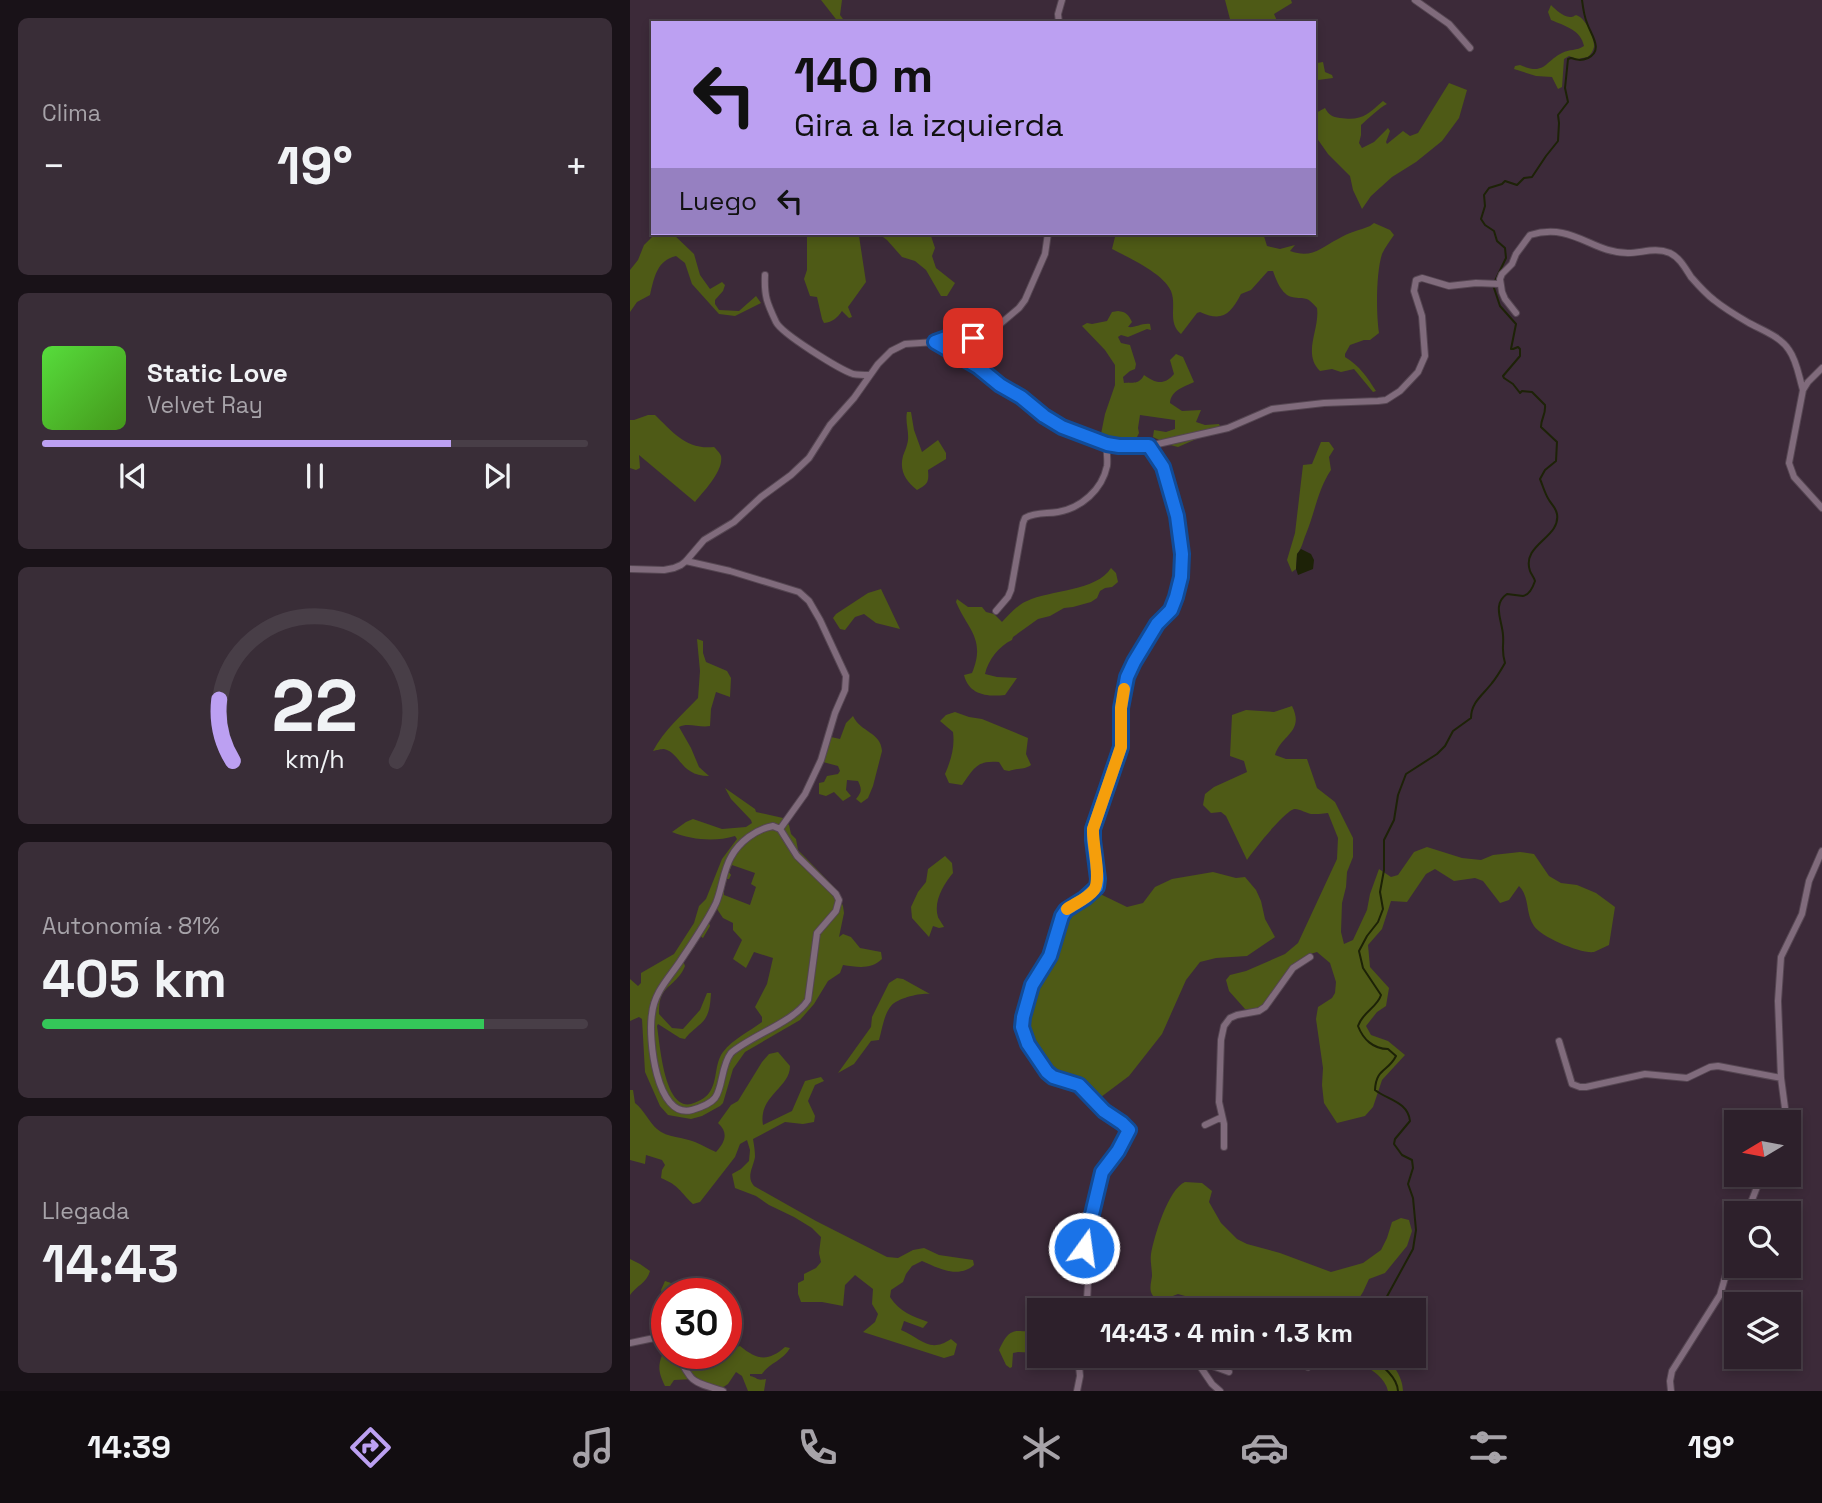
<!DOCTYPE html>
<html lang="es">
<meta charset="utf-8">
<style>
:root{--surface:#2d202b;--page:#392d37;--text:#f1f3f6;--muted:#a7a3a9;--line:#483e47;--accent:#bca0f2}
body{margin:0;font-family:"Space Grotesk",sans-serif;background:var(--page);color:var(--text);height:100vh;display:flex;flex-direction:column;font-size:26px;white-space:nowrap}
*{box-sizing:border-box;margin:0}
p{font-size:23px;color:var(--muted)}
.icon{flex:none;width:38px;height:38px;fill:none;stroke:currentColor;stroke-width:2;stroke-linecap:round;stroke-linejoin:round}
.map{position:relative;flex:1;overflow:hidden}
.sheet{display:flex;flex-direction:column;gap:18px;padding:18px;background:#191218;width:630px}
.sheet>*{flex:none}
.guide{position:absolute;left:21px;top:21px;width:665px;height:214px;border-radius:0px;box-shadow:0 4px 10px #0003,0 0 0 2px var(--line);background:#bca0f2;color:#111;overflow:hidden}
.needle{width:46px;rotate:260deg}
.controls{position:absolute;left:1094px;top:1110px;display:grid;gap:14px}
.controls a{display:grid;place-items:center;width:77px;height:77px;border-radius:0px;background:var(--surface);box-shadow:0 4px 10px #0003,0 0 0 2px var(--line);font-size:35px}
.speed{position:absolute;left:21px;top:1278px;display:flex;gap:14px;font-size:35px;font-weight:700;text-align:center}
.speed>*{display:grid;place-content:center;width:91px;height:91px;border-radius:50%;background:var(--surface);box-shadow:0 4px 10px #0003,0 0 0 2px var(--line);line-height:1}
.speed .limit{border:10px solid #d22;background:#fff;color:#111}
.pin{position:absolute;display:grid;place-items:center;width:60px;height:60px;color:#fff;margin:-30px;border-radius:14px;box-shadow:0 4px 10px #0006}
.me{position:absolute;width:77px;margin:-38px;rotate:14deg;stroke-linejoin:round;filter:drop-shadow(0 0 5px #0008)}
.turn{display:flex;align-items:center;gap:24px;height:147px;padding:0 28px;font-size:32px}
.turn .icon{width:91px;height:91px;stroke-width:2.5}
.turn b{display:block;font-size:49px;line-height:60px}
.then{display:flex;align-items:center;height:66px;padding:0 28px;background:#0003;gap:14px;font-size:26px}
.big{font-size:52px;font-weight:700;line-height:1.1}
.sheet .card{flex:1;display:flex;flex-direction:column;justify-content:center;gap:10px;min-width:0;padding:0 24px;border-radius:10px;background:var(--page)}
.sheet .dial{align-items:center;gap:0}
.dial svg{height:182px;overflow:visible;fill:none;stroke:var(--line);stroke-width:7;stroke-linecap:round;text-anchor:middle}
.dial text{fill:var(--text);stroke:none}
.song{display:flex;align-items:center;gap:21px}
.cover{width:84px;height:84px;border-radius:10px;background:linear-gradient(135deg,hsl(110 70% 55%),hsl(100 70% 35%))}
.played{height:7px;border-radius:4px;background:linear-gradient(90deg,var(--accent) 75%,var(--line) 75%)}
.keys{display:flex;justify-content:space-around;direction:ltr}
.heat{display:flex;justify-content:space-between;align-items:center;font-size:38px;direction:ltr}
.charge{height:10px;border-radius:5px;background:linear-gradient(90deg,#34c759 81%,var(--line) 0)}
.trip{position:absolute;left:397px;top:1298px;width:399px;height:70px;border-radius:0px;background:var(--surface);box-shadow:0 4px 10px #0003,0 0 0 2px var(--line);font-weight:700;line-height:70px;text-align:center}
.menu{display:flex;height:112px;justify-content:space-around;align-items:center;background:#120d11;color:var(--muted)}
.menu .icon{width:49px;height:49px}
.menu .current{color:var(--accent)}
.menu b{font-size:32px;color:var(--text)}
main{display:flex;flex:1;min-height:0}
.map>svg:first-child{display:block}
</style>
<main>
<section class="sheet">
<div class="card"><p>Clima</p>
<div class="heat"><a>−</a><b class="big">19°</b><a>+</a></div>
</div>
<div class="card">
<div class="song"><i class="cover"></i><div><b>Static Love</b><p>Velvet Ray</p></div></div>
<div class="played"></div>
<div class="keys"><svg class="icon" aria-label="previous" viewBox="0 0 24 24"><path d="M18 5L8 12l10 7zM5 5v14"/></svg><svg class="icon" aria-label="pause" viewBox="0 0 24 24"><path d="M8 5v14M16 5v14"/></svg><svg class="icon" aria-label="next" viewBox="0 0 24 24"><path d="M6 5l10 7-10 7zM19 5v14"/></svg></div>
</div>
<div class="card dial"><svg viewBox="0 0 100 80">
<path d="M14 69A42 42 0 1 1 86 69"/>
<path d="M14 69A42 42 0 0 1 8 42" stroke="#bca0f2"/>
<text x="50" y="56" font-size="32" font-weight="700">22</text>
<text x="50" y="72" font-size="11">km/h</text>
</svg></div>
<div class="card"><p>Autonomía · 81%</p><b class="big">405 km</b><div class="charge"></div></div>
<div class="card"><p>Llegada</p><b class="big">14:43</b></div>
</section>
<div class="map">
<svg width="1192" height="1391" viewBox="0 0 1192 1391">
<rect width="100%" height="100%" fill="#3c2a39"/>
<path fill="#4e5a16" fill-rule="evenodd" d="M191,0H212L210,15L216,23H209Z
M595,0H661L662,3L644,14L648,23H601Z
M921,5C926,10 932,16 940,17C946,17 944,13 950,17C957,22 965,39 964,47C963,51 961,54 958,57L947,59L939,56L934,59L932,87L928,89L922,77L906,76L884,69L885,66L890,65C915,76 914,62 932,53C939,49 947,51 954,46C951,30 935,26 921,20L918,12Z
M684,60L687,63L693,62L695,72L702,75L703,78L688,80L684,90Z
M819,83L837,90L829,118L812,141L786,162L762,177L741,196L732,209L723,190L720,176L698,154L684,134V114L695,108C699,115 702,117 710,118C732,121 737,115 753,101L757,104C750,107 738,119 731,125V135L729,143L732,148L744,142L758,128L760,131L756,142L757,144L773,131L780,136L788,133Z
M744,223L760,230L764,235C760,241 755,247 752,254C746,273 746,313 749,333L740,340H734L720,345L715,354V357C730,366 737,377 746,391L743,392L724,369L711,372L702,369L690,371C672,353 690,330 687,308C676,295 676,300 662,297C652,295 646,280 643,271H638L621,290L611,294C600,315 592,322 570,312L567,313L551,334C537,322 547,306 541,291C533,273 499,258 482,249L486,233H633L637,246L650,249L665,245L660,251C682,259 690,248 708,239C717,233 730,230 740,226Z
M26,233H42L64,254L70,275L80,289L92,282L95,285L93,291L85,300V304L89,310L109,311L126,296L131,303L105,316L89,314L62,284L55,263L46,256C27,260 24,278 20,295L7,302L0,312V270L8,260L14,245Z
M177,233H300L305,248L302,256L306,268L325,283L317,296H311L296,270L285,261L272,257L257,240L249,234L229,236L236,282L218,307L222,317L219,318L212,311C207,318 203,322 194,323L192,319L187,297L180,296L174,279L177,270Z
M488,311C496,312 498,314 502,322L498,327C506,328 511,323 520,324L521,330L517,329L498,337L491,335L488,337L491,343L500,345L506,364L505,369L500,371L493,377L494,383C503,382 509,385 514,375C525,383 534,386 544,374L540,360L546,354L553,357L564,382C554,387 541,390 540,403L552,411L571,410L566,422L575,425L589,424L592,431L571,437L548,447L540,445L523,437L524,430L536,432L545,429V420L510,415L508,428L509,433L505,441L483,439L471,434L475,414L485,385V365L475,350L452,326L457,323L462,324L477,321L482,312Z
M277,412H281L284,430L292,452L308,440L316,453V459L298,470C299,482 298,484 287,490C276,481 269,471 273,456C275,450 277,447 278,440C279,431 275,422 277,412Z
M18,415H25C43,432 56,450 84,447C86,449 90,453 91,456C94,471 73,492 65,502L9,455L10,468L6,470L0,468V420H4Z
M691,442H699L704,449L699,457L701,470C688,489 685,512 676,534C673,541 672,548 667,554L666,569L662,572L657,560L665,533L673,465L682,464Z
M481,568L486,573L488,582L482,587L475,588L470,591L467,598L461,602L443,607L434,608L420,616L408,619L383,637L382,640C369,646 358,660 355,674L367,677L387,678L375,695C357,697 339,695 334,675L342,673C356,639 338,630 326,602L327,599L338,607H352L356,612L364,614L372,622C379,615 387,605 397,601C420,590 467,591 481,568Z
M251,589L270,629L246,623L234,614L225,617L215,630L210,629L203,618L206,614L238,593Z
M67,639L73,641V653L76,662L97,671L101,678L100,697L86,692L81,709L80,726C69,728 58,722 49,727L61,748L69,767L79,776C50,776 51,753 34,749C32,749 26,750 23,751C34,730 52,715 68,698L70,671Z
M662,706C675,732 651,735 645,755L656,759H677L687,788L705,802L723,838V857L717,872L716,887L712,903L711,932L714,944L723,940L737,910L740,894L749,869L761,877L768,875L784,852L797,847L832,858L851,860L863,855L890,852L904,854L919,876L931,883L947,885L966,893L985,907L979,945C974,947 969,950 964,952C951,954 911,937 904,926C895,913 900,897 889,886L879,900L870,903L853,881L845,878L824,881L805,869L796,874L777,902L761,901L752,929L738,945L740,967L759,988L756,1006L747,1012L736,1026L741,1035L758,1041L775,1055L752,1080L743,1107L735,1116L707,1123L694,1103L692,1085L693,1068L686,1019L688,1007L702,998L705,993L706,982L700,963L687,952C658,959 652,1001 626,1009C625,1009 616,1009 615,1009L599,991L596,980L600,975L616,971L655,954L668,943L707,859L708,838L698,813C692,814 686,814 681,814C676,813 670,809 665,809C656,809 623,851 617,860L596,816L591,812L581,813L573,805L575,794L584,787L617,772L614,761L600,756L602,715L616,710L644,712Z
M325,712L339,717L352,719L398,738L396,754L401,765C394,770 387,768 379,771L374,770L369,762C347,760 344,768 332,785L319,783L315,774C321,760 325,747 323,732L310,721L316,715Z
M223,716C230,732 251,732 252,751L243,786L238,798L231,803L226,799C232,792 232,789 228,781L217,780L216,790L221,796L213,801L204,792L196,796L189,794V783L194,782L197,776L208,774L210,771L208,766L193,762L201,737L210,739L216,723Z
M95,788L125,809L126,812L153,818L159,825L161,834L166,839L168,850L206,889L213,906L214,913L209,937L213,934L221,937L230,948L251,952L252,959C241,970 227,967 213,965L210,973L198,981L184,1004L170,1020L115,1052L103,1069L93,1103L90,1106L72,1116L61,1119L38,1115L30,1106L15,1072L12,1019L9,1017L0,1021V979L8,986L11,983V973L44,954L64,923L69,906L76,899L92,859L107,839L105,836C85,842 62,840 42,832L56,822L63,819L92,829L116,827L122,823L121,820L101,799ZM102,865L125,873L121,884L126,887L120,905L94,895V890L97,879H99L101,875L99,872ZM87,909L93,918L103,923V930L112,940L103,959L116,968L124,952L143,958L137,984L125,1007L132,1017V1022C120,1031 103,1039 93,1052C84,1064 88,1081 79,1093C76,1098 67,1102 61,1104C34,1110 30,1044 27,1026L28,1024L50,1038L55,1039C59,1033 63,1031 68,1026C80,1017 80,1006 81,993H77L70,1010L53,1029L42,1028L29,1014C29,1008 29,1001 32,995C37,985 49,981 55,966L53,961L65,946L63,943L66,933L73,938L80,926L79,923L83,910Z
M315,856L322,863L323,873C314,884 303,901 308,917C308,918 314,926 314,927L309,928L303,926L299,937L282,918L281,907L288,892L296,882L298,869Z
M583,872L606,878L615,877L626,890L631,901L635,919L645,937L617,956L586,958L570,962L556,980L532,1034L499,1076L467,1100L438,1079L419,1070L405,1047L398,1041L396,1032L397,1010L403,987L423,955L436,914L466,892L497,907L513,903L525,887L542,879Z
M267,978L273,979L300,994C290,993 268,998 261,1006C254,1014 252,1030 249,1040L241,1041L224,1064L208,1073L241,1027L242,1017L259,983Z
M148,1052L160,1066C160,1088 128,1096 133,1125L162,1111L175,1081L191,1077L194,1081L185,1085L178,1101L185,1116L184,1122L173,1124L155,1122L123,1139C124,1145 125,1151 125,1157C123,1168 116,1177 124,1186L186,1221L257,1257L268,1258L283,1250L294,1248L309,1255L343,1260L344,1265C328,1279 308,1268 292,1261L282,1266L276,1274L273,1282L261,1290L260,1297C270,1312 282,1316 298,1322L293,1328L274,1321L271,1330C291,1338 299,1354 321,1339L327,1344L324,1355L314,1358L233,1332L245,1322L248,1314L242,1304L243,1289L225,1275L215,1285L213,1306L192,1302H171L168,1294V1283L174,1280V1274L186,1268L191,1262L189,1253L191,1237L182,1228L164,1217L139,1205L126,1196L105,1188L102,1174L111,1169L119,1161L120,1150L117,1140L110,1144L105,1157L70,1202L63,1204C49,1191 50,1186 31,1178L32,1170L35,1165L32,1160L16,1155L15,1164L0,1160V1090H3L5,1103C14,1110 19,1122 27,1129C37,1138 54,1137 65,1142C73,1145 78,1149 86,1152C95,1142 99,1133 88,1123L101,1105L108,1101L132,1062L139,1054Z
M555,1182L572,1183L582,1191L579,1202L591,1223L607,1239L617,1244L650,1253L701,1272L733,1263L751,1250L757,1238L762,1222L771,1218L779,1220L782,1231L777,1246L755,1273L739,1279L733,1292L721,1311H652L646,1308L642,1311H574L555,1296L548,1294C541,1296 536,1302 528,1299C517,1295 521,1284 522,1276C522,1269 520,1261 521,1254C524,1237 538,1189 555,1182Z
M0,1259L10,1264L20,1271C17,1283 6,1286 0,1295Z
M35,1281L44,1284L52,1293H37V1310L31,1290Z
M447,1300H451L453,1304L451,1311H421Z
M409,1319V1353L388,1352L383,1353L382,1367L380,1368L376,1365L369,1350C372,1344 376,1334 383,1332C387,1330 392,1332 396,1331C400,1329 405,1322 409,1319Z
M110,1346C127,1360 138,1362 155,1347L160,1348C154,1360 139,1363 132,1374H120V1376C129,1378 126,1381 136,1379L134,1391H118L112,1376L106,1372L98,1384L92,1388L64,1379L44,1380L40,1386H35C27,1370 28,1364 35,1348H37V1353H96V1350Z
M728,1356C735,1356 745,1354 752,1357C764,1362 773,1379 773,1391H758C755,1378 743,1370 732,1365Z"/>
<path fill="#1d2207" d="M671,549L681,554L684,560L683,569L668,575L666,569L667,554Z"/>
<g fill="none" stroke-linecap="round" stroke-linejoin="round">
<path stroke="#1d2207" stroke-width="2" d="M749,1311L783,1249L786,1230L783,1198L778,1184L783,1168L782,1160L772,1155L764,1144L765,1139L780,1121C778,1102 758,1100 745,1090C746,1068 758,1072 766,1056L758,1049C743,1049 733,1039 728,1026C733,1011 747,1008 751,995L733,968L729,951L737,936L748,922L753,909L750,892L754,870V840L764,820L768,795L776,774L807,754L815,746L823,731L841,718C841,702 853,695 862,683C867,677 871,670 875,663C871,649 874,647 873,635C872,620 862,604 877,594L893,596C900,595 903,587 905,581C904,577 901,574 900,571C891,544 931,538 927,514C926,508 922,505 919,500C915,494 913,486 910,479L915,470L926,461L927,442L911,427C911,418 916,415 915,405L902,392L892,391L890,393L883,384L874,378L873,376L890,356V349L888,347L883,349H881L886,324L870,306L863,285L876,258L875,248L867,241L864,231L855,225L851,219L855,206L854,195L859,188L872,184L875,181L887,185L894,178L902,177L916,156L928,141L929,123L928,115L938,102L935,88L938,59L941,58C947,60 951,61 958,58C974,50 961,35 957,23C954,16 953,8 952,0
M739,1356C751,1365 767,1376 768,1391"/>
<g stroke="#554652" stroke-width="8">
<path id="street" d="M785,0L819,24L840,48
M429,23L428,14L432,0
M135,275C134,296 137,303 146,322C152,334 209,369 223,374C229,375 235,375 240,375
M886,313L875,299L872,292L870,279L872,274L882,264L886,254L900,235C943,222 961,253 998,253C1012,253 1025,247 1040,253C1050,258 1055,268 1061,277C1068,285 1076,294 1084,300C1095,309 1107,316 1119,323C1132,330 1151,337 1159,350C1167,361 1169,377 1173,390
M305,342L348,367L370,385L391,397L414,416L432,427L477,444L519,446L526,455L533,467L547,516L552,554L551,577L546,597L541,610L527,624L504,661L497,677L491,708L490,747L463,829V840L468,879L467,886L455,898L436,910L432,916L420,956L402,985L393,1017L392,1027L398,1044L417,1072L423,1077L448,1085L474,1111L492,1123L499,1130L488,1151L472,1172L467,1190L454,1248L458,1283L457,1300L453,1311
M1192,368L1178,382L1173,390L1159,463L1164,477L1192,508
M519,446L598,428L642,409L694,403L748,401L756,400L770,391L788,372L795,356L792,316L784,291L786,280L792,278L819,286L846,283L870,284
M56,561L100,571L169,592L179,601L190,620L216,676L215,690L205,713L191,760L175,794L150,829
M0,569L34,570L44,568L51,565L56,561L74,540L104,522L131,497L161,475L179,458L200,425L224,398L248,364L261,351L275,344L305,342L316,338L350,337L356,335L363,330L389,308L395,300L415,254L418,233
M366,611L378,597L381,590L393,523L395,518C406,512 416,514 428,512C451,508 472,490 477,466C478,459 476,451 477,444
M143,826L150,829L167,856L206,894L209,900L206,911L187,933L178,1000C164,1022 122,1035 101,1053C91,1066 93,1087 85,1098C80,1104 69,1108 62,1110C26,1120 18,1037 22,1014C24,993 38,979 49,963C61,945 77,922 86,903C92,889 93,871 101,857C109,842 126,829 143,826Z
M929,1041L942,1084L950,1087H956L1015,1074L1057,1078L1080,1067L1088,1066L1151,1078
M1154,1122L1155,1108L1151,1078L1148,1001L1151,957L1172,914L1179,881L1192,851
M575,1125L592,1117
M594,1147V1124L589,1102L591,1040L594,1026L600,1018L607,1015L629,1011L635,1007L663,968L680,957
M1117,1213L1132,1174
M0,1343L29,1337L37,1340
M47,1353C62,1383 60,1381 93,1391
M563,1356L582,1384L590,1391
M664,1356L678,1367
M566,1360L599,1372
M447,1391L450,1376L448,1356
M1041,1391L1040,1381L1042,1371L1090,1295L1106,1240"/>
</g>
<use href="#street" stroke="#806b7c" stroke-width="6"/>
</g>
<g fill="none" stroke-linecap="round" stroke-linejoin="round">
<g stroke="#114b97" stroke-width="18">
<path id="route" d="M343,338H316L305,342L348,367L370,385L391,397L414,416L432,427L477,444L489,446H519L533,467L547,516L552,554L551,577L546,597L541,610L527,624L504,662L497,677L491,708V747L463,829V840L468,879L467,887L455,898L436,910L432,916L420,956L402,985L393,1017L392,1027L398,1044L417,1072L423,1077L449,1085L474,1111L492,1123L499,1130L488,1151L472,1172L454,1248"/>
</g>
<use href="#route" stroke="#1a73e8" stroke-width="12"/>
<path stroke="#f59e0b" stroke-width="12" d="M437,909C446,903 458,898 464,890C472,879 462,844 463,829L491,747V708L494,689"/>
</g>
</svg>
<div class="controls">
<a><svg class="needle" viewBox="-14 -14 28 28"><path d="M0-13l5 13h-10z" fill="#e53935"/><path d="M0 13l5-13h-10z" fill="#a7a3a9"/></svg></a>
<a><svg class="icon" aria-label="search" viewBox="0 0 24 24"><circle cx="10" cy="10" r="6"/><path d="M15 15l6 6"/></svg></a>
<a><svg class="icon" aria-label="layers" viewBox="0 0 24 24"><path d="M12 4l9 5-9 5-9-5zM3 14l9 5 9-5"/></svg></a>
</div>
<div class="speed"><div class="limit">30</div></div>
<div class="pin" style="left:343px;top:338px;background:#d93025"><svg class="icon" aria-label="arrive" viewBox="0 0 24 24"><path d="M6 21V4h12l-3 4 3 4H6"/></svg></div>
<svg class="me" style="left:454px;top:1248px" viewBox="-20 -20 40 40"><circle r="17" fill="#1a73e8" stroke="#fff" stroke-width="3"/><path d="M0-11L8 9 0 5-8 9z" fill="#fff"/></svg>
<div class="trip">14:43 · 4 min · 1.3 km</div>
<div class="guide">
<div class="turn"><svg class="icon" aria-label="left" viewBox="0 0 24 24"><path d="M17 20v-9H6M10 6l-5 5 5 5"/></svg><div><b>140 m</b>Gira a la izquierda</div></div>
<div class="then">Luego<svg class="icon" aria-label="left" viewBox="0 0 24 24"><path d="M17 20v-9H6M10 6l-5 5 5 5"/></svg></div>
</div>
</div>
</main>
<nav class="menu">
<b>14:39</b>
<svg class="icon current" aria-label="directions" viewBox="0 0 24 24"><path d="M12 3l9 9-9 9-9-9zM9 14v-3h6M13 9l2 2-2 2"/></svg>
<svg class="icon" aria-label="music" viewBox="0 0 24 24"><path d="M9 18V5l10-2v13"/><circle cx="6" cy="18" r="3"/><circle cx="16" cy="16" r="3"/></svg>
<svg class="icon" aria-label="phone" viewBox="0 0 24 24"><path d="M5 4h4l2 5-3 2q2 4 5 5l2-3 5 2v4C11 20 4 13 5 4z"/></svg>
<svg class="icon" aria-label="climate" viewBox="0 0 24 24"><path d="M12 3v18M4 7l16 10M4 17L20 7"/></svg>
<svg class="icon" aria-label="car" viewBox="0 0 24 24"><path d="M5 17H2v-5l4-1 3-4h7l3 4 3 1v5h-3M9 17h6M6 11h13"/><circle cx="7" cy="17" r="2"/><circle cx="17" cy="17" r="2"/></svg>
<svg class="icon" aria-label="filters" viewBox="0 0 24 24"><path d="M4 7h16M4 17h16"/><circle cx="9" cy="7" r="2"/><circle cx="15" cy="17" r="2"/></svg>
<b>19°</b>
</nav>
